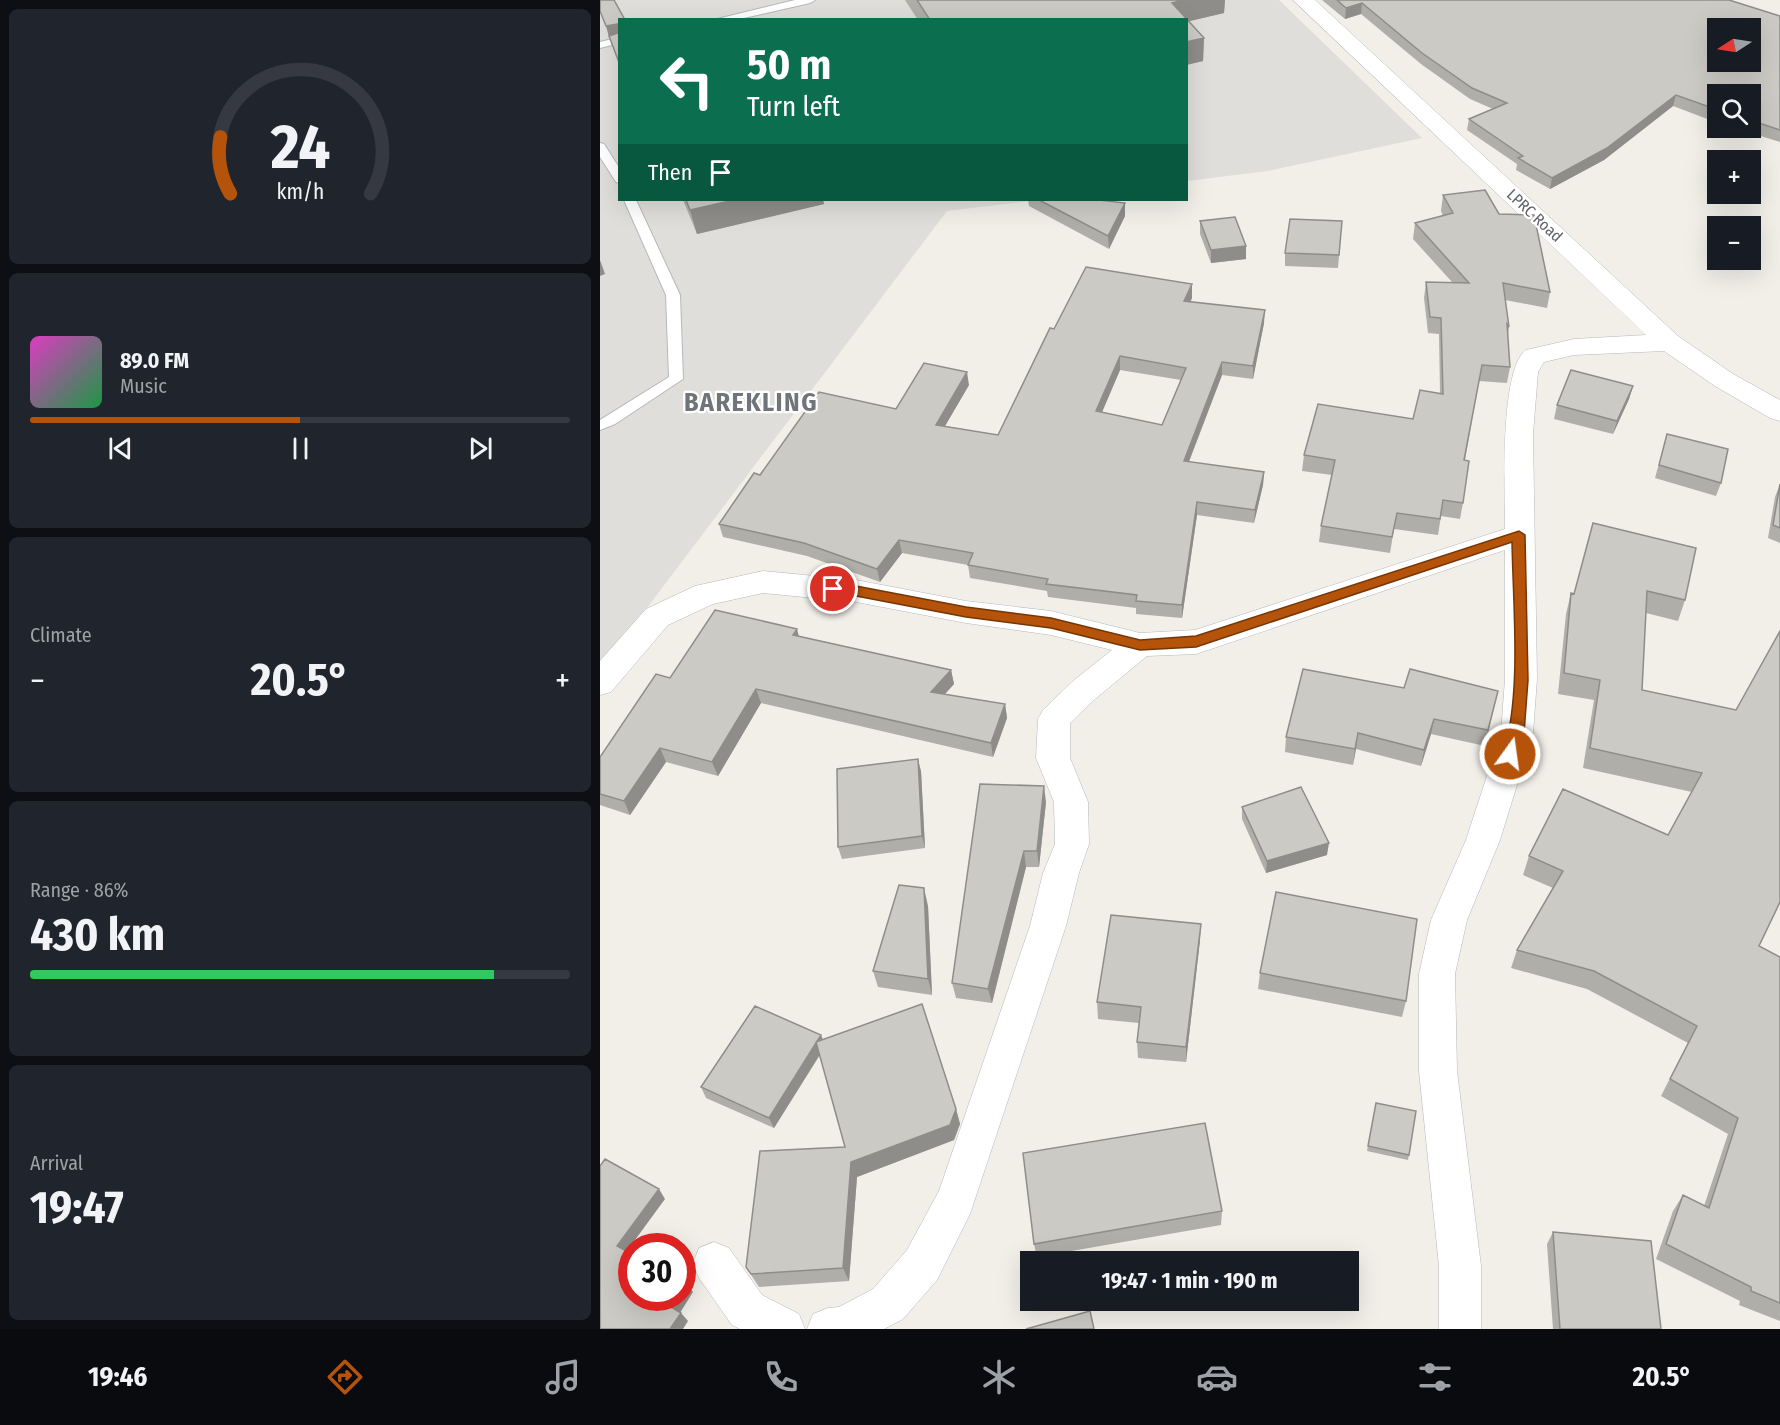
<!DOCTYPE html>
<meta charset="utf-8">
<style>
:root{--surface:#171b24;--page:#20242c;--text:#f1f3f6;--muted:#9ea1a6;--line:#363941;--accent:#b45309}
body{margin:0;font-family:"Fira Sans Condensed",sans-serif;background:var(--page);color:var(--text);height:100vh;display:flex;flex-direction:column;font-size:22px;white-space:nowrap}
*{box-sizing:border-box;margin:0}
p{font-size:20px;color:var(--muted)}
.icon{flex:none;width:33px;height:33px;fill:none;stroke:currentColor;stroke-width:2;stroke-linecap:round;stroke-linejoin:round}
.map{position:relative;flex:1;overflow:hidden}
.details{display:flex;flex-direction:column;gap:9px;padding:9px;background:#0d0f14;width:600px}
.details>*{flex:none}
.banner{position:absolute;left:18px;top:18px;width:570px;height:183px;border-radius:0px;box-shadow:0 6px 24px #0002;background:#0b6e4f;color:#fff;overflow:hidden}
.needle{width:39px;rotate:258deg}
.controls{position:absolute;left:1107px;top:18px;display:grid;gap:12px}
.controls a{display:grid;place-items:center;width:54px;height:54px;border-radius:0px;background:var(--surface);box-shadow:0 6px 24px #0002;font-size:30px}
.speed{position:absolute;left:18px;top:1233px;display:flex;gap:12px;font-size:30px;font-weight:700;text-align:center}
.speed>*{display:grid;place-content:center;width:78px;height:78px;border-radius:50%;background:var(--surface);box-shadow:0 6px 24px #0002;line-height:1}
.speed .limit{border:9px solid #d22;background:#fff;color:#111}
.pin{position:absolute;display:grid;place-items:center;width:51px;height:51px;color:#fff;margin:-26px;border:3px solid #fff;border-radius:50%;box-shadow:0 2px 6px #0007}
.me{position:absolute;width:66px;margin:-33px;rotate:14deg;stroke-linejoin:round;filter:drop-shadow(0 0 4px #0008)}
.turn{display:flex;align-items:center;gap:21px;height:126px;padding:0 30px;font-size:27px}
.turn .icon{width:78px;height:78px;stroke-width:2.5}
.turn b{display:block;font-size:42px;line-height:51px}
.then{display:flex;align-items:center;height:57px;padding:0 30px;background:#0003;gap:12px;font-size:22px}
.big{font-size:45px;font-weight:700;line-height:1.1}
.details .widget{flex:1;display:flex;flex-direction:column;justify-content:center;gap:9px;min-width:0;padding:0 21px;border-radius:9px;background:var(--page)}
.details .dial{align-items:center;gap:0}
.dial svg{height:156px;overflow:visible;fill:none;stroke:var(--line);stroke-width:7;stroke-linecap:round;text-anchor:middle}
.dial text{fill:var(--text);stroke:none}
.song{display:flex;align-items:center;gap:18px}
.cover{width:72px;height:72px;border-radius:9px;background:linear-gradient(135deg,hsl(310 70% 55%),hsl(140 70% 35%))}
.played{height:6px;border-radius:3px;background:linear-gradient(90deg,var(--accent) 50%,var(--line) 50%)}
.keys{display:flex;justify-content:space-around;direction:ltr}
.heat{display:flex;justify-content:space-between;align-items:center;font-size:33px;direction:ltr}
.charge{height:9px;border-radius:4px;background:linear-gradient(90deg,#34c759 86%,var(--line) 0)}
.trip{position:absolute;left:420px;top:1251px;width:339px;height:60px;border-radius:0px;background:var(--surface);box-shadow:0 6px 24px #0002;font-weight:700;line-height:60px;text-align:center}
.tabs{display:flex;height:96px;justify-content:space-around;align-items:center;background:#090b0e;color:var(--muted)}
.tabs .icon{width:42px;height:42px}
.tabs .on{color:var(--accent)}
.tabs b{font-size:27px;color:var(--text)}
main{display:flex;flex:1;min-height:0}
.map>svg:first-child{display:block}
</style>
<main>
<section class="details">
<div class="widget dial"><svg viewBox="0 0 100 80">
<path d="M14 69A42 42 0 1 1 86 69"/>
<path d="M14 69A42 42 0 0 1 9 40" stroke="#b45309"/>
<text x="50" y="56" font-size="32" font-weight="700">24</text>
<text x="50" y="72" font-size="11">km/h</text>
</svg></div>
<div class="widget">
<div class="song"><i class="cover"></i><div><b>89.0 FM</b><p>Music</p></div></div>
<div class="played"></div>
<div class="keys"><svg class="icon" aria-label="previous" viewBox="0 0 24 24"><path d="M18 5L8 12l10 7zM5 5v14"/></svg><svg class="icon" aria-label="pause" viewBox="0 0 24 24"><path d="M8 5v14M16 5v14"/></svg><svg class="icon" aria-label="next" viewBox="0 0 24 24"><path d="M6 5l10 7-10 7zM19 5v14"/></svg></div>
</div>
<div class="widget"><p>Climate</p>
<div class="heat"><a>−</a><b class="big">20.5°</b><a>+</a></div>
</div>
<div class="widget"><p>Range · 86%</p><b class="big">430 km</b><div class="charge"></div></div>
<div class="widget"><p>Arrival</p><b class="big">19:47</b></div>
</section>
<div class="map">
<svg width="1180" height="1329" viewBox="0 0 1180 1329">
<rect width="100%" height="100%" fill="#f1efe8"/>
<path fill="#e0deda" d="M0,0H679L822,138L668,171L587,181L586,20H20V200H440L347,211L0,670Z"/>
<g fill="none" stroke-linecap="round" stroke-linejoin="round">
<g stroke="#b5b8bc" stroke-width="2">
<path id="service" d="M195,0H215L210,3L135,20H113Z
M20,37V43L0,48V42Z
M0,143L4,144L20,169V183L16,182L0,157Z
M24,200H36L80,295L83,379L15,424L0,430V420L69,377L66,295Z"/>
</g>
<g stroke="#b5b8bc" stroke-width="1">
<path id="minor" d="M693,0H715L1078,336L1133,374L1180,400V421L1170,418L1115,386L1064,351L974,355L944,362L938,372L933,434L937,679L933,733L900,840L867,920L855,974L857,1071L881,1266V1329H839V1266L819,1071V974L831,920L866,840L901,733L905,679V550L596,654L547,656L495,699L470,723V758L488,802L489,844L479,873L466,926L370,1214L337,1280L303,1319L284,1329H207L213,1314L228,1308L239,1307L273,1289L307,1250L339,1191L430,926L443,873L455,844L454,802L436,758L438,719L443,710L473,681L512,650L451,635L366,623L256,602L163,593L113,604L68,625L11,692L0,695V661L46,609L95,586L163,571L256,580L366,601L451,611L540,633L595,630L905,529C905,494 899,370 926,350L974,339L1046,335Z
M114,1242L129,1248L162,1295L199,1314L205,1329H140L132,1325L99,1278L93,1263L99,1248Z"/>
</g>
<use href="#service" fill="#fff" fill-rule="evenodd"/>
<use href="#minor" fill="#fff" fill-rule="evenodd"/>
</g>
<path fill="#afaea9" fill-rule="evenodd" d="M305,0H625L624,13L589,21L604,38L603,61L586,65V20H318Z
M722,0H1129L1180,16V142L1135,128H1150V94H1118V123L1073,106L1004,160L950,189L916,170L917,164L867,130L869,119L893,109L870,99L821,64L761,14L745,19Z
M843,195L899,214L950,292L947,308L905,300L909,327L908,335L910,367L907,383L879,381L865,460L863,503L860,519L841,516L838,535L794,529L790,553L719,542L721,526L732,475L702,471L704,455L813,419L840,393L839,334L828,333L824,298L826,282H852L813,239L815,223L843,216L841,211Z
M83,200H223L224,204L97,234Z
M428,200H499L525,203V216L509,249L429,206Z
M600,221L646,259L611,263L600,234Z
M742,221L738,268L685,266V253Z
M592,298L590,302L664,323L653,379L622,375L589,462L664,472L663,485L654,523L597,515L582,618L536,614V608L448,597L447,591L370,578L368,565L302,553L280,582L207,556L123,537L119,524L160,475L296,409L369,385L345,426L398,435L454,329ZM520,370L581,380L562,425L502,412Z
M1033,386L1029,399L1013,434L954,419L957,405Z
M1067,434L1121,483L1116,496L1055,478Z
M1180,484V543L1168,538L1175,497Z
M993,523L1085,600L1078,621L1046,613L1042,690L1136,710L1159,946L1180,957V1321L1139,1305L1140,1301L1056,1259L1073,1211L1083,1195L1104,1206L1128,1134L1061,1096L1088,1043L987,989L911,968L917,950L953,888L923,875L929,856L1068,835L1092,792L983,768L994,700L958,694L966,614L971,593L974,594Z
M199,636L351,670L354,684L345,694L405,704L407,718L393,757L161,703L118,776L66,762L30,815L0,805V757L70,678Z
M804,688L898,691L885,746L831,734L821,766L756,749L753,765L685,752L686,737Z
M321,771L325,848L242,859L238,847Z
M446,802L439,867H426L392,1003L356,998L352,983Z
M642,807L727,855L666,873L642,819Z
M328,906L332,995L278,987L273,971Z
M600,940L586,1062L538,1058L537,1042L539,1023L498,1019L497,1002Z
M660,973L806,1001L802,1017L658,989Z
M221,1035L223,1040L356,1109L360,1124L354,1140L257,1177L249,1281L159,1287L146,1267L245,1147L220,1055L174,1128L106,1098L101,1087Z
M776,1103L809,1155L808,1160L767,1151Z
M622,1211L621,1225L437,1257L434,1244Z
M953,1232L1061,1329H953L947,1244Z"/>
<path fill="#8f8d8a" d="M583,0H625L624,13L586,22L572,3Z
M762,3L761,14L745,19L746,8Z
M18,24L20,36L9,37L6,26Z
M604,38L603,61L586,65V42Z
M1076,95L1073,106L1004,160L950,189L952,178Z
M134,200H223L224,204L97,234L90,210Z
M525,203V216L509,249L508,236Z
M646,246V259L611,263V250Z
M0,260L5,274L0,276Z
M592,284V298L585,314L584,301Z
M665,310L664,323L653,379V366Z
M520,356V370L497,424L496,411Z
M622,362V375L584,474V461Z
M367,372L369,385L338,438L336,425Z
M1033,386L1029,399L1013,434L1017,421Z
M664,472L663,485L654,523L655,510Z
M597,502V515L582,618V605Z
M299,540L302,553L280,582L277,569Z
M197,629L201,644L193,635Z
M351,670L354,684L334,706L331,692Z
M156,689L161,703L118,776L112,762Z
M405,704L407,718L393,757L391,743Z
M834,719L831,734L821,766L824,750Z
M758,733L756,749L753,765L755,749Z
M60,748L66,762L30,815L24,801Z
M318,759L321,771L325,848L322,836Z
M444,786L446,802L439,867L437,851Z
M729,843L727,855L666,873L667,861Z
M424,851L426,867L392,1003L388,989Z
M324,888L328,906L332,995L328,979Z
M601,924L600,940L586,1062V1047Z
M221,1035L225,1046L174,1128L169,1118Z
M356,1109L360,1124L354,1140L257,1177L249,1281L243,1268L251,1162Z
M59,1189L65,1199L24,1255L17,1246Z
M86,1283L93,1292L78,1316L71,1307L77,1298H82V1289Z
M81,1313L88,1321L83,1329H70Z"/>
<path fill="#cccac5" stroke="#8f8d8a" stroke-width="1.5" fill-rule="evenodd" d="M0,0H14L25,20H20V65L9,36L18,33V24L6,26L0,11Z
M317,0H583L572,3L604,38L586,42V20H330Z
M737,0H1129L1180,16V130L1150,120V94H1118V110L1076,95L1007,148L952,178L918,158L923,156L869,119L907,103L872,88L822,53L762,3L746,8ZM1118,28H1150V62H1118Z
M885,190L899,214L934,215L950,292L903,283L909,327L907,324L910,367L882,365L864,460L869,461L863,503L843,500L840,519L797,513L792,537L721,526L735,460L704,455L718,404L813,419L820,390L843,394L841,318L830,317L826,282L869,283L815,223L853,213L843,195Z
M86,200H134L90,210Z
M439,200H499L525,203L508,236Z
M635,217L646,246L611,250L600,221Z
M690,219L742,221L739,255L685,253Z
M486,267L592,284L584,301L665,310L653,366L622,362L584,461L664,472L655,510L597,502L582,605L536,601L537,595L446,584L448,579L368,565L373,553L299,540L277,569L204,543L119,524L154,473L160,475L219,392L296,409L324,363L367,372L336,425L398,435L450,328L454,329ZM520,356L586,368L562,425L496,411Z
M971,370L1033,386L1017,421L957,405Z
M1067,434L1128,449L1121,483L1059,465Z
M1180,484V528L1173,525Z
M993,523L1096,548L1085,600L1047,591L1042,690L1136,710L1180,631V902L1159,946L1180,957V1303L1151,1291V1287L1066,1244L1083,1195L1109,1208L1138,1118L1070,1079L1097,1026L994,971L917,950L963,871L929,856L963,789L1068,835L1102,773L990,748L1000,680L964,673L971,593L974,594Z
M115,610L197,629L193,635L351,670L331,692L405,704L391,743L156,689L112,762L60,748L24,801L0,794V757L56,674L70,678Z
M703,669L804,688L810,669L898,691L888,730L834,719L824,750L758,733L755,749L686,737Z
M318,759L322,836L238,847L237,769Z
M380,784L444,786L437,851H424L388,989L352,983Z
M701,787L729,843L667,861L642,807Z
M299,885L324,888L328,979L273,971Z
M676,892L817,919L806,1001L660,973Z
M511,915L601,924L586,1047L537,1042L541,1007L497,1002Z
M322,1004L356,1109L350,1125L251,1162L243,1268L151,1274L146,1267L160,1151L245,1147L216,1042Z
M155,1006L221,1035L169,1118L101,1087Z
M776,1103L816,1111L809,1155L768,1146Z
M605,1123L622,1211L434,1244L423,1153Z
M5,1159L59,1189L17,1246L32,1254V1298H77L71,1307L81,1313L70,1329H0V1166Z
M953,1232L1051,1241L1061,1329H960Z
M82,1281L86,1283L82,1289Z
M490,1311L494,1329H426Z"/>
<path fill="#b45309" stroke="#753606" stroke-width="1.5" d="M919,531L925,535L928,680L924,733L916,759H905L903,754C922,696 913,605 912,542L596,647L540,650L451,628L366,617L256,596L233,594L226,589L233,584L256,586L366,607L451,618L540,640L596,636Z"/>
<g text-anchor="middle" stroke-width="4.5" stroke-linejoin="round" paint-order="stroke">
<g font-size="16" fill="#5f6368" stroke="#fff">
<text transform="translate(935 215) rotate(43)" y="6">LPRC Road</text>
</g>
<g font-size="26" font-weight="bold" letter-spacing="1.5" fill="#70757a" stroke="#fff">
<text x="151" y="411">BAREKLING</text>
</g>
</g>
</svg>
<div class="controls">
<a><svg class="needle" viewBox="-14 -14 28 28"><path d="M0-13l5 13h-10z" fill="#e53935"/><path d="M0 13l5-13h-10z" fill="#9ea1a6"/></svg></a>
<a><svg class="icon" aria-label="search" viewBox="0 0 24 24"><circle cx="10" cy="10" r="6"/><path d="M15 15l6 6"/></svg></a>
<a>+</a>
<a>−</a>
</div>
<div class="speed"><div class="limit">30</div></div>
<div class="pin" style="left:233px;top:589px;background:#d93025"><svg class="icon" aria-label="arrive" viewBox="0 0 24 24"><path d="M6 21V4h12l-3 4 3 4H6"/></svg></div>
<svg class="me" style="left:910px;top:754px" viewBox="-20 -20 40 40"><circle r="17" fill="#b45309" stroke="#fff" stroke-width="3"/><path d="M0-11L8 9 0 5-8 9z" fill="#fff"/></svg>
<div class="trip">19:47 · 1 min · 190 m</div>
<div class="banner">
<div class="turn"><svg class="icon" aria-label="left" viewBox="0 0 24 24"><path d="M17 20v-9H6M10 6l-5 5 5 5"/></svg><div><b>50 m</b>Turn left</div></div>
<div class="then">Then<svg class="icon" aria-label="arrive" viewBox="0 0 24 24"><path d="M6 21V4h12l-3 4 3 4H6"/></svg></div>
</div>
</div>
</main>
<nav class="tabs">
<b>19:46</b>
<svg class="icon on" aria-label="directions" viewBox="0 0 24 24"><path d="M12 3l9 9-9 9-9-9zM9 14v-3h6M13 9l2 2-2 2"/></svg>
<svg class="icon" aria-label="music" viewBox="0 0 24 24"><path d="M9 18V5l10-2v13"/><circle cx="6" cy="18" r="3"/><circle cx="16" cy="16" r="3"/></svg>
<svg class="icon" aria-label="phone" viewBox="0 0 24 24"><path d="M5 4h4l2 5-3 2q2 4 5 5l2-3 5 2v4C11 20 4 13 5 4z"/></svg>
<svg class="icon" aria-label="climate" viewBox="0 0 24 24"><path d="M12 3v18M4 7l16 10M4 17L20 7"/></svg>
<svg class="icon" aria-label="car" viewBox="0 0 24 24"><path d="M5 17H2v-5l4-1 3-4h7l3 4 3 1v5h-3M9 17h6M6 11h13"/><circle cx="7" cy="17" r="2"/><circle cx="17" cy="17" r="2"/></svg>
<svg class="icon" aria-label="filters" viewBox="0 0 24 24"><path d="M4 7h16M4 17h16"/><circle cx="9" cy="7" r="2"/><circle cx="15" cy="17" r="2"/></svg>
<b>20.5°</b>
</nav>
